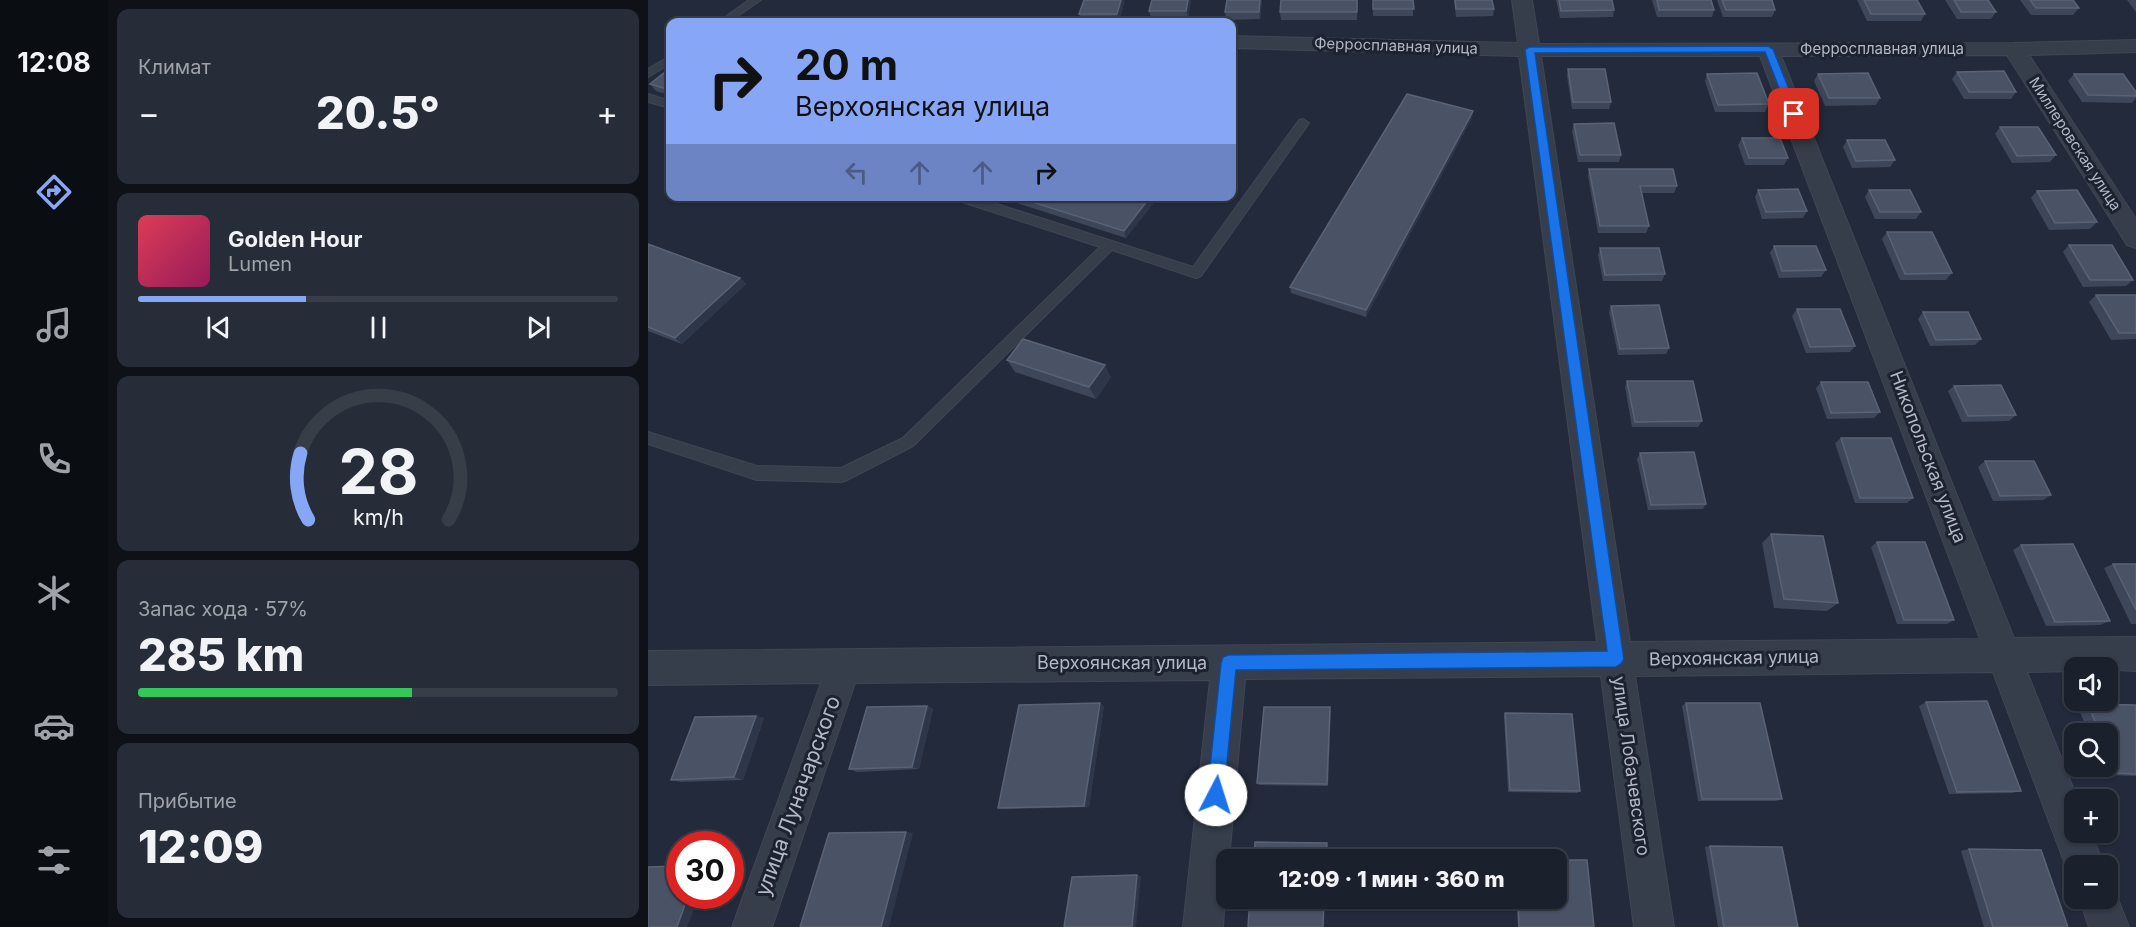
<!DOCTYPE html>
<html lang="ru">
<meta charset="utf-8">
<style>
:root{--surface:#1a202c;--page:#272d38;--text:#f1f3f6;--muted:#9fa3a9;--line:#383e48;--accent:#87a6f6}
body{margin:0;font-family:Inter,sans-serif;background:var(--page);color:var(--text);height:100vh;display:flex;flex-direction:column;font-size:22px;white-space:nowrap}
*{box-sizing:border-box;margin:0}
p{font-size:20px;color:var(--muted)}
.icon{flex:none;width:33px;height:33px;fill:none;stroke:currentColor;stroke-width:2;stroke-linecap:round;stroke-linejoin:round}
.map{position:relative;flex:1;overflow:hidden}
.sheet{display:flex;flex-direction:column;gap:9px;padding:9px;background:#0e1218;width:540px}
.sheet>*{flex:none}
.guide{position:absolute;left:18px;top:18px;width:570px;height:183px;border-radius:12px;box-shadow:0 2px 4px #0004,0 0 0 2px var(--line);background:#87a6f6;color:#111;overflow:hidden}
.controls{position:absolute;left:1416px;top:657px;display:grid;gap:12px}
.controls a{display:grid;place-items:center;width:54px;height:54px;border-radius:12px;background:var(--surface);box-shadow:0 2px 4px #0004,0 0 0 2px var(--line);font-size:30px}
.speed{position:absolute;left:18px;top:831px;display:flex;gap:12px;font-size:30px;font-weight:700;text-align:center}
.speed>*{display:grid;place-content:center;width:78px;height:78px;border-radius:50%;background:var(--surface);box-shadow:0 2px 4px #0004,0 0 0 2px var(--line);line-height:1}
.speed .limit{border:9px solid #d22;background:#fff;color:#111}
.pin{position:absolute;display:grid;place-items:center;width:51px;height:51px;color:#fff;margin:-26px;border-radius:12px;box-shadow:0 3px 9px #0006}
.me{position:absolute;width:66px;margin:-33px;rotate:5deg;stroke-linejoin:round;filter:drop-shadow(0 0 4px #0008)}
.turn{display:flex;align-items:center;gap:21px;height:126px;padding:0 30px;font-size:27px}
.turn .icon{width:78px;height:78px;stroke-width:2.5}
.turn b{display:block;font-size:42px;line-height:51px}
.lanes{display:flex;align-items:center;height:57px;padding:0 30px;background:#0003;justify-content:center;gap:30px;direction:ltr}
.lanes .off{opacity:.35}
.big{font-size:45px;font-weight:800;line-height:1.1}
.sheet .card{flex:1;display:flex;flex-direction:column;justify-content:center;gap:9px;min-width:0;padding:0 21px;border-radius:12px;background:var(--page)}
.sheet .dial{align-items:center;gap:0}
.dial svg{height:156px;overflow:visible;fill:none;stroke:var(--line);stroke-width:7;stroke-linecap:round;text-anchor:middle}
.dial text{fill:var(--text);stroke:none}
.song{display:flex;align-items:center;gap:18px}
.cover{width:72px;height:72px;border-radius:9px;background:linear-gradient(135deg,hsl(350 70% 55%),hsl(330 70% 35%))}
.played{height:6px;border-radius:3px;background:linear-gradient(90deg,var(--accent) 35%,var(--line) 35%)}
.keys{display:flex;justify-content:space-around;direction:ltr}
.heat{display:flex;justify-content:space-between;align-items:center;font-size:33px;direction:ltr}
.charge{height:9px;border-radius:4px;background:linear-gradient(90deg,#34c759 57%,var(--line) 0)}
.trip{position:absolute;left:568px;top:849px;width:351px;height:60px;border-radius:12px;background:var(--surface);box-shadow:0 2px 4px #0004,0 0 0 2px var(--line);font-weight:800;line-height:60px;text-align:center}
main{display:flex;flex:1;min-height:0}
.dock{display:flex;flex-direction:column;width:108px;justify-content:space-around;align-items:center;background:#0a0d12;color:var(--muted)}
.dock .icon{width:42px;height:42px}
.dock .selected{color:var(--accent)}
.dock b{font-size:27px;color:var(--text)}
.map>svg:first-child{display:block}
</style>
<main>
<nav class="dock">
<b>12:08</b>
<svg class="icon selected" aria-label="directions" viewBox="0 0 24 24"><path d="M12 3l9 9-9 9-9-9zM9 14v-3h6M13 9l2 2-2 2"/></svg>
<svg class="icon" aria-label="music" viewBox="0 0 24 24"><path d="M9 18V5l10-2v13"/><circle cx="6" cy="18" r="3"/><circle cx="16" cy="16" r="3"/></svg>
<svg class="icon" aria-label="phone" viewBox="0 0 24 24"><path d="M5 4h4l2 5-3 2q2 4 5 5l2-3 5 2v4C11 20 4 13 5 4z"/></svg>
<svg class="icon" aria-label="climate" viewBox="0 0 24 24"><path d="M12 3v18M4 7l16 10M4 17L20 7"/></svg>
<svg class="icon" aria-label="car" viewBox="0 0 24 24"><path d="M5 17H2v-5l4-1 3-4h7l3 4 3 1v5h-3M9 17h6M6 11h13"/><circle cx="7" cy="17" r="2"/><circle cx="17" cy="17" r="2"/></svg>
<svg class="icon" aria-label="filters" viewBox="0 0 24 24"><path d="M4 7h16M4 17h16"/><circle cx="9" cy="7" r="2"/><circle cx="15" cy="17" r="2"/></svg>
</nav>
<section class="sheet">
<div class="card"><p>Климат</p>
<div class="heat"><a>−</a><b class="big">20.5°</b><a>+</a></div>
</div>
<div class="card">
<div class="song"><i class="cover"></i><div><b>Golden Hour</b><p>Lumen</p></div></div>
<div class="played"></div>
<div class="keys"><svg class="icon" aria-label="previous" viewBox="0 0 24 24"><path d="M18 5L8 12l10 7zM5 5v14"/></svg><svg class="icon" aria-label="pause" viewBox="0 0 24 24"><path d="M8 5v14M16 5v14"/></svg><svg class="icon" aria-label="next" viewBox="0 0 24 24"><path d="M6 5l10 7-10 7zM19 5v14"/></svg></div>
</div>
<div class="card dial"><svg viewBox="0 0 100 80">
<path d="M14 69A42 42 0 1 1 86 69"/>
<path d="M14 69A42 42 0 0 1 10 35" stroke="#87a6f6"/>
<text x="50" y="56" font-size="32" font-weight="700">28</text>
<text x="50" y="72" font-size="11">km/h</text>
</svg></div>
<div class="card"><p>Запас хода · 57%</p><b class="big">285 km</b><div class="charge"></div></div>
<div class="card"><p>Прибытие</p><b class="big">12:09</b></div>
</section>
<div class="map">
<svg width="1488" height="927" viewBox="0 0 1488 927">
<rect width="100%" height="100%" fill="#232a3b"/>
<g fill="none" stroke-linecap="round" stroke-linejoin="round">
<g stroke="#404654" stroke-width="2">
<path id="service" d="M101,0H113L81,22H70Z
M22,56V64L0,77V69Z
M0,94L22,101V108L0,102Z
M655,119L661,123L659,126L553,276L548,278L464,250L265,446L199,480L194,482L109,480L0,444V432L109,466L193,468L255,438L452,247L305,199L303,196H324L545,267L651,120Z"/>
</g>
<g stroke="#404654" stroke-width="2">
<path id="minor" d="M864,0H884L891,44L1366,43L1488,40V52L1381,55L1488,219V248L1479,245L1359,55L1133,56L1366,638L1488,637V671L1426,668V671L1379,672L1430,800H1426V832H1443L1456,866H1426V881L1423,880L1345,672L987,676L1026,927H986L953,676L597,679L581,860H579L575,927H535L562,680L207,683L124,927H84L173,683L0,685V651L949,642L871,56L584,48V36L870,43ZM893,56H1112L1332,639L982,642Z
M1460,882L1464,884L1481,927H1441L1431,898H1460Z"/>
</g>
<use href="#service" fill="#363d4b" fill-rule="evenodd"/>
<use href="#minor" fill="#363d4b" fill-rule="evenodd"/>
</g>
<path fill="#3e475a" d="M436,0H476V3L471,22H434L431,14Z
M504,0H543L540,18H503L501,11Z
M579,0H614L612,19L578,20L577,12Z
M710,0L709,20H633L632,12Z
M725,0H765V16H725Z
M806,0H844L846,9L845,16L808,17Z
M908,0H964L966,10L965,17L912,18Z
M1004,0H1063L1066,10L1064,17H1009Z
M1069,0H1124L1127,10L1124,17H1075Z
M1209,0H1269L1277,14L1273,21H1219Z
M1297,0H1340L1348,12L1343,19H1309Z
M1372,0H1425L1431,8L1425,15H1383Z
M1479,0H1488V12Z
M22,68V95L8,91L2,84Z
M920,69L963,102L961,109H924L919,76Z
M1309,72L1368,92L1363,99H1316L1304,79Z
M1059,74L1121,104L1117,112H1067L1057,81Z
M1170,74L1232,98L1228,105L1177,106L1166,81Z
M1426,74L1488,92V98L1484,103L1434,102L1420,81Z
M825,111L824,118L718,317L643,293L642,287Z
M926,124L973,155L971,162H930L924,131Z
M1352,127L1408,155L1402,162L1364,163L1347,134Z
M1094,138L1140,158L1136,165H1097L1090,145Z
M1199,140L1247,160L1242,167L1204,168L1195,147Z
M941,169L1029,186L1026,193H993L1001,226L998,233H950L940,176Z
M1110,190L1159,211L1155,218L1114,219L1107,197Z
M1221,190L1273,212L1268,219H1227L1217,197Z
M1389,191L1449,222L1442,229L1401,230L1383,198Z
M347,196H511L478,238Z
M1239,232L1304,273L1298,280H1252L1234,239Z
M0,244L92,278L98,284L34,344L0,331Z
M1421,245L1485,280L1478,286L1435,287L1415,252Z
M1126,246L1178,270L1173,277L1131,278L1122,253Z
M952,248L1017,274L1014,281H955L950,255Z
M1448,295H1488V339L1463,340L1441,302Z
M963,306L1021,348L1018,354L970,355L961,312Z
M1149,309L1207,346L1202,352L1158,353L1144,316Z
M1275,312L1333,339L1327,345L1282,346L1270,319Z
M359,360L463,377L448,399L367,372Z
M979,381L1054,421L1050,427H984L977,387Z
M1173,382L1232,412L1226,418L1179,419L1168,388Z
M1306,386L1368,415L1361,421L1314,422L1300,391Z
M1193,438L1265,498L1259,503H1207L1187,443Z
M992,453L1058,504L1055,509L1000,510L989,459Z
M1337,461L1403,495L1395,500L1345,501L1330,467Z
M1123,534L1190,603L1179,611L1126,608L1114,543Z
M1229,542L1306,620L1299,624H1249L1223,547Z
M1373,545L1462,621L1452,625L1398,626L1365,550Z
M1465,564H1488V624H1483L1456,568Z
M1278,702L1373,791L1364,793L1301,794L1271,706Z
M1038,703L1134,799L1128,801H1050L1034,706Z
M1440,704L1488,705V776L1458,775L1455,766H1460V734H1441L1430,707Z
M279,706L285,709L271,769L209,772L201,769Z
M456,706L441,807L355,809L350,808Z
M683,710L680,786L611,785L609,783Z
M857,713L932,791L929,793L860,792L856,716Z
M108,716L116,718L95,780L33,782L23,780Z
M1062,846L1150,927H1070L1057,847Z
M1321,849L1420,927H1336L1313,851Z
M868,898H909L946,927H870Z"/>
<path fill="#2e3649" d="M473,0H476V3L471,22L469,14Z
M540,0H543L540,18L538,11Z
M612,0H614L612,19L611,12Z
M825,111L824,118L718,317V310Z
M503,196H511L478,238L476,231Z
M92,278L98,284L34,344L27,338Z
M457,365L463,377L448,399L441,387Z
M452,703L456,706L441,807L436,806Z
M279,706L285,709L271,769L264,767Z
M682,707L683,710L680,786L679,784Z
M108,716L116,718L95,780L86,777Z
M258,832L265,833L241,927H233Z
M489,875L493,876L488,927H484Z
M40,896H51L39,927H29Z
M676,898H677L676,927H675Z"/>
<path fill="#4a5366" stroke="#5a6375" stroke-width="1.5" d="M436,0H473L469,14H431Z
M504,0H540L538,11H501Z
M579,0H612L611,12H577Z
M633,0H709V12H632Z
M725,0H765L766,9H725Z
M807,0H844L846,9H808Z
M911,0H964L966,10L913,11Z
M1009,0H1063L1066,10H1011Z
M1074,0H1124L1127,10H1078Z
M1216,0H1269L1277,14H1223Z
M1306,0H1340L1348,12H1313Z
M1382,0H1425L1431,8H1388Z
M22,68V90L2,84Z
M920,69H957L963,102H925Z
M1356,71L1368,92H1321L1309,72Z
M1109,73L1121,104L1070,105L1059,74Z
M1220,73L1232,98H1181L1170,74Z
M1426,74H1475L1488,92V96L1440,95Z
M759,94L825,111L718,310L642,287Z
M966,123L973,155H932L926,124Z
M1352,127H1390L1408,155L1369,156Z
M1094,138H1132L1140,158H1101Z
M1199,140H1237L1247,160L1208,161Z
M941,169H1025L1029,186H992L1001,226H952Z
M1150,189L1159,211L1118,212L1110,190Z
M1221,190H1262L1273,212H1232Z
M1429,190L1449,222L1407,223L1389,191Z
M365,196H503L476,231Z
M1239,232H1284L1304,273L1257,274Z
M0,244L92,278L27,338L0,327Z
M1421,245H1464L1485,280H1442Z
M1126,246H1168L1178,270L1134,271Z
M952,248H1011L1017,274L957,275Z
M1448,295H1488V333H1471Z
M1011,305L1021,348L972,349L963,306Z
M1149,309H1192L1207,346L1162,347Z
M1275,312H1320L1333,339L1288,340Z
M375,339L457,365L441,387L359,360Z
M979,381H1045L1054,421L987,422Z
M1173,382H1220L1232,412L1183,413Z
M1353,385L1368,415L1320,416L1306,386Z
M1193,438H1243L1265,498H1212Z
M1046,452L1058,504L1003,505L992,453Z
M1337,461H1386L1403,495L1352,496Z
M1123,534L1175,536L1190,603L1136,599Z
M1229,542H1277L1306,620H1256Z
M1425,544L1462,621L1407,622L1373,545Z
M1465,564H1488V610Z
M1339,701L1373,791L1309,792L1278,702Z
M452,703L436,806L350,808L371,705Z
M1038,703H1112L1134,799H1054Z
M1440,704L1488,705V774L1468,773L1460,752V734H1452Z
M279,706L264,767L201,769L219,707Z
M616,707H682L679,784L609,783Z
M857,713L924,714L932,791L862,790Z
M108,716L86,777L23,780L47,717Z
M258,832L233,927H152L181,833Z
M607,842L679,843L678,860H606Z
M1062,846L1134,847L1150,927H1076Z
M1321,849L1393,850L1420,927H1345Z
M868,859L904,860H868Z
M909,860H939L946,927H871L870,898H909Z
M32,866V896H40L29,927H0V867Z
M489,875L484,927H416L424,877Z
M602,898H676L675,927H600Z"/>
<path fill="#1a73e8" stroke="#114b97" stroke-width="1.5" d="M1120,46L1125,49L1151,114L1149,117H1146L1141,114L1117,52L887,53L976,659L973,664L968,667L588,670L576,795L574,801L568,803L562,801L559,795L573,663L575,657L580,655L959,651L877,50L881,47Z"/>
<g text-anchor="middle" stroke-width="6" stroke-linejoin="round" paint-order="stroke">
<g font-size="15" fill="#b2b8c7" stroke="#1c2230">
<text transform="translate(748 46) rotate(2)" y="5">Ферросплавная улица</text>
<text x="1234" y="54">Ферросплавная улица</text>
<text transform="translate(1427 144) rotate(57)" y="5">Миллеровская улица</text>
</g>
<g font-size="18" fill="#b2b8c7" stroke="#1c2230">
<text transform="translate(1280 457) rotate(69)" y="6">Никопольская улица</text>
<text transform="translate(1086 658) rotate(-1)" y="6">Верхоянская улица</text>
<text x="474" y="669">Верхоянская улица</text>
<text transform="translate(983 766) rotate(82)" y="6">улица Лобачевского</text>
</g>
<g font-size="21" fill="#b2b8c7" stroke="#1c2230">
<text transform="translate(150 796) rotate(-70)" y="7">улица Луначарского</text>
</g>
</g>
</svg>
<div class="controls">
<a><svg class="icon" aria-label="sound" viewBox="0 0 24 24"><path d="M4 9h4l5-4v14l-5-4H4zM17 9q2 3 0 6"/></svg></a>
<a><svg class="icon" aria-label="search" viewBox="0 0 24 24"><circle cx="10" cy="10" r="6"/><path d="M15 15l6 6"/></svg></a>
<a>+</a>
<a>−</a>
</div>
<div class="speed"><div class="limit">30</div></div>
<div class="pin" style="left:1146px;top:114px;background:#d93025"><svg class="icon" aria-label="arrive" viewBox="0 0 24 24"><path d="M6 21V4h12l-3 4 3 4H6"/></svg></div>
<svg class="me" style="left:568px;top:795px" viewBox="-20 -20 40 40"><circle r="19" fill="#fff"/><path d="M0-13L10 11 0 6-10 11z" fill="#1a73e8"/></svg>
<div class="trip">12:09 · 1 мин · 360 m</div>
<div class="guide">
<div class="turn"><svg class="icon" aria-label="right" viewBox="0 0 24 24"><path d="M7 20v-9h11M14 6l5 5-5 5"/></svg><div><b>20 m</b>Верхоянская улица</div></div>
<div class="lanes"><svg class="icon off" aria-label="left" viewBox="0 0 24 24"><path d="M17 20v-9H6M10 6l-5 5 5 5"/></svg><svg class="icon off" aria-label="ahead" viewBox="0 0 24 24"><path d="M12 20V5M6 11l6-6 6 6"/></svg><svg class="icon off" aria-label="ahead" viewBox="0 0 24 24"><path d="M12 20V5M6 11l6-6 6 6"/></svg><svg class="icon" aria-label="right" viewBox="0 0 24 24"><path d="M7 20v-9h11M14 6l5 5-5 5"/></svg></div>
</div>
</div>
</main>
